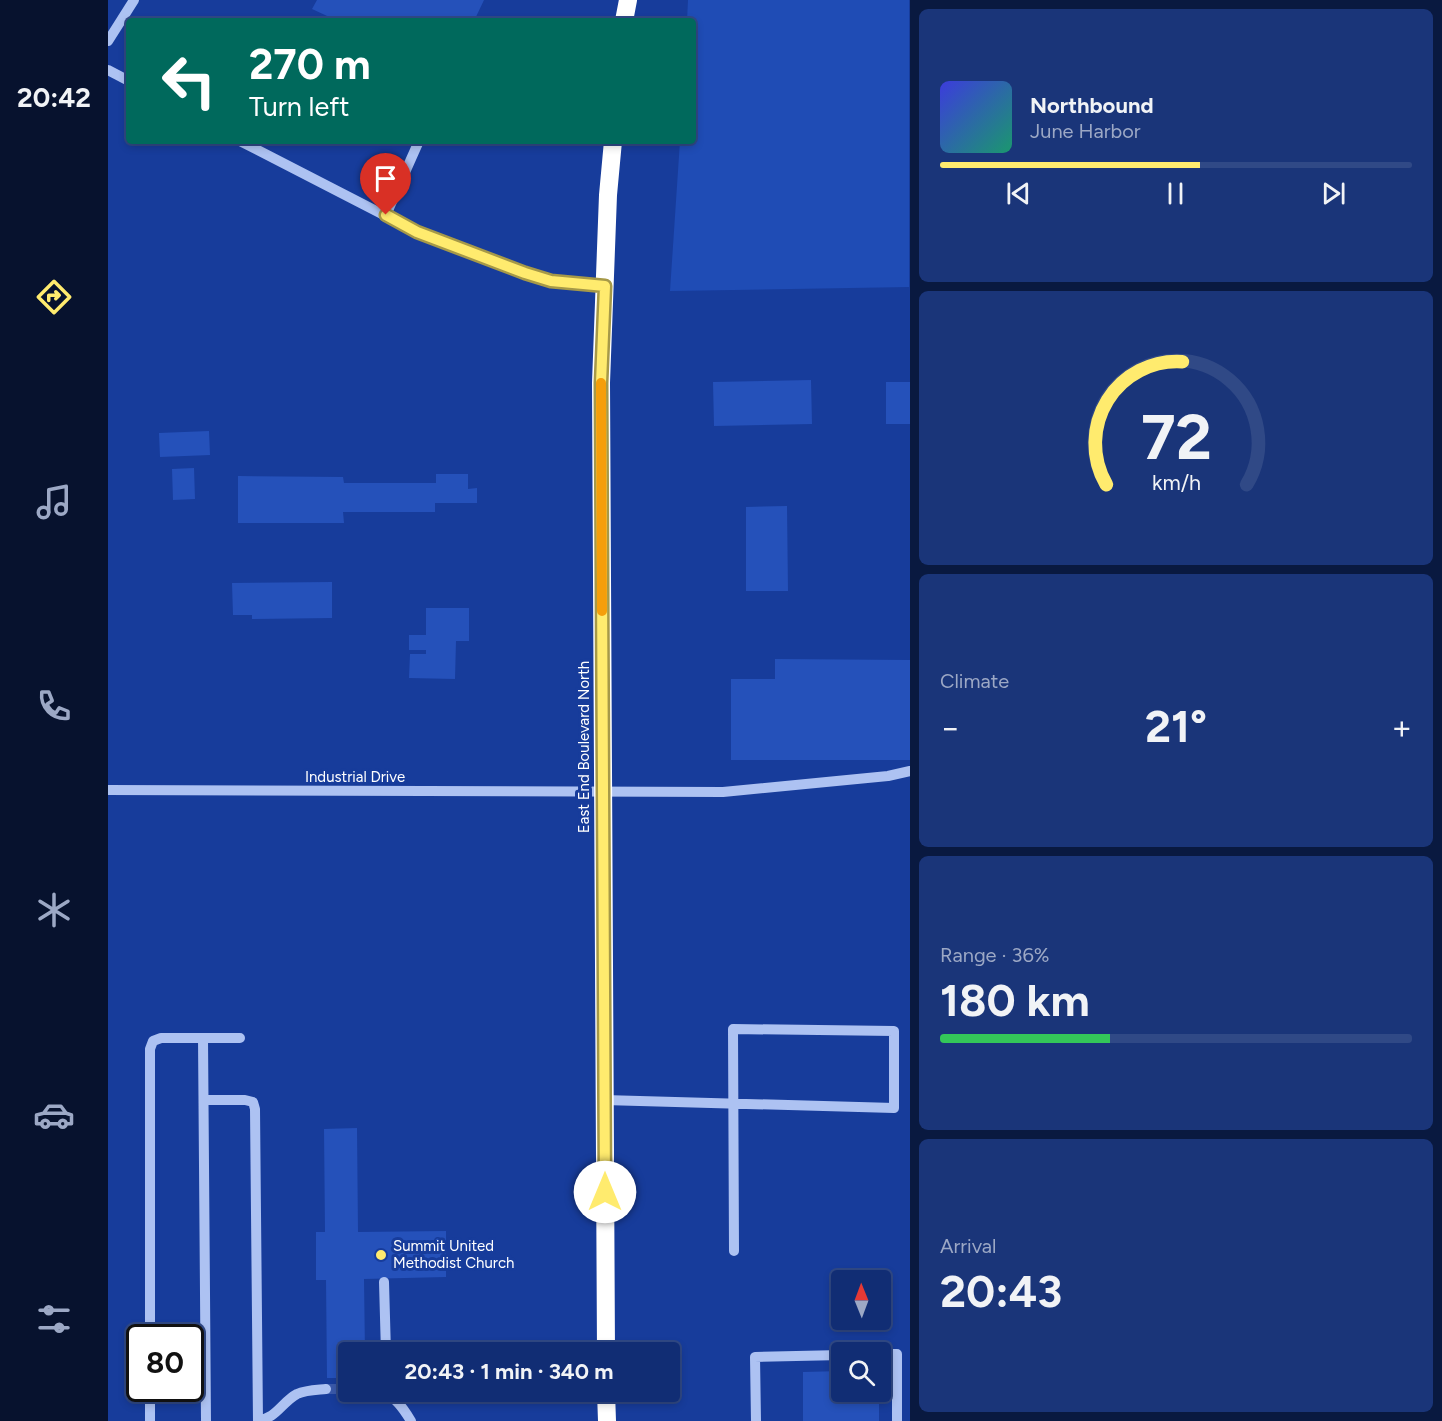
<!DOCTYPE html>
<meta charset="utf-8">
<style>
:root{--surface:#112d74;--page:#1a3579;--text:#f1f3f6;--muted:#9ca8c5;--line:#304986;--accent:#ffeb6e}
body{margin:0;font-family:Figtree,sans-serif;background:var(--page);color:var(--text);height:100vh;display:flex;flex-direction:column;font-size:22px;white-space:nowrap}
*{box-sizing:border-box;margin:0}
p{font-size:20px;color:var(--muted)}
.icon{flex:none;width:33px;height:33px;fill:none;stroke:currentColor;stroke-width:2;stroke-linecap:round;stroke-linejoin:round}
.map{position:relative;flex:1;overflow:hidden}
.panel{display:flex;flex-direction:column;gap:9px;padding:9px;background:#091940;width:532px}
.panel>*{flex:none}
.top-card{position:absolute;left:18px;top:18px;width:570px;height:126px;border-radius:6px;box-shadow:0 3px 9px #0003,0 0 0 2px var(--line);background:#00695c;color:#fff;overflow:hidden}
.needle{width:39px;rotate:359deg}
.controls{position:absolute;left:723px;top:1270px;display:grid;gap:12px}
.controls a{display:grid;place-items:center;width:60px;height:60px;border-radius:6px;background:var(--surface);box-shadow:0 3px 9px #0003,0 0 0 2px var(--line);font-size:30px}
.speed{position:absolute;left:18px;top:1324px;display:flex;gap:12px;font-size:30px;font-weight:700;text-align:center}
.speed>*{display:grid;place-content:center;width:78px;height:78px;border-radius:50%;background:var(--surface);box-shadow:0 3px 9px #0003,0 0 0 2px var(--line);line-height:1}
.speed .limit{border:3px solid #111;border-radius:9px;background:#fff;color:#111}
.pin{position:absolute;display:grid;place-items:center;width:51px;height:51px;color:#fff;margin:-62px -26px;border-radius:50% 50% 50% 0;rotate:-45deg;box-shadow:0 0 6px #0007}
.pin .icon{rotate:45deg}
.me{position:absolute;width:66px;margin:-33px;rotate:0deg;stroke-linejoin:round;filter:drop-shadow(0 0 4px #0008)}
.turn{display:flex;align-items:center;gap:21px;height:126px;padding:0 24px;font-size:27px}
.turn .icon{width:78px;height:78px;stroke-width:2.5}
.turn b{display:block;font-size:42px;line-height:51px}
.big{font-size:45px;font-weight:700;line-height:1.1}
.panel .tile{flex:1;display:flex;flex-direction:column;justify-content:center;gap:9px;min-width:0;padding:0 21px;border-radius:9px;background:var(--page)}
.panel .dial{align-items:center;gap:0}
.dial svg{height:156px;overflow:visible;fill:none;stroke:var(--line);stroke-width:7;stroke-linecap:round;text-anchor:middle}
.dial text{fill:var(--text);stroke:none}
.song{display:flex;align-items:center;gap:18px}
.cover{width:72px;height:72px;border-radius:9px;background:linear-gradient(135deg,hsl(240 70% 55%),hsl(160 70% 35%))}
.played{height:6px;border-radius:3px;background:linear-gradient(90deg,var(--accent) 55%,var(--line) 55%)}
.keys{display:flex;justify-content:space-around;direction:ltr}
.heat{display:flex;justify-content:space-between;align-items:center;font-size:33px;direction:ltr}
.charge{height:9px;border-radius:4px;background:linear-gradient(90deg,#34c759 36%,var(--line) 0)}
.trip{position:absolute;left:230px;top:1342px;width:342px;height:60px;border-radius:6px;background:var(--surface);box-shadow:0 3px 9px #0003,0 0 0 2px var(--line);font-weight:700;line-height:60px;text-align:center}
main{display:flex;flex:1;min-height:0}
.dock{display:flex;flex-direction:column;width:108px;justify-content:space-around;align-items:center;background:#07122e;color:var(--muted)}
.dock .icon{width:42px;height:42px}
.dock .current{color:var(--accent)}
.dock b{font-size:27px;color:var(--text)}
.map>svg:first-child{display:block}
</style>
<main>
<nav class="dock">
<b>20:42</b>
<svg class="icon current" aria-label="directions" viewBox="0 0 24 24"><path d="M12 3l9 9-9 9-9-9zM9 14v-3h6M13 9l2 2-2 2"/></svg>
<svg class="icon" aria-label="music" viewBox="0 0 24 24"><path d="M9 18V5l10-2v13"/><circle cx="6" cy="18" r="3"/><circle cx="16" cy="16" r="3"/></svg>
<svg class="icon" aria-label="phone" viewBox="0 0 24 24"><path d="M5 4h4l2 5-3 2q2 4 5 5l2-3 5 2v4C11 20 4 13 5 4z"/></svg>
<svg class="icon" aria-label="climate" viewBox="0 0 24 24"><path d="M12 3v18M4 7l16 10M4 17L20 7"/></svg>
<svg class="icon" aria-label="car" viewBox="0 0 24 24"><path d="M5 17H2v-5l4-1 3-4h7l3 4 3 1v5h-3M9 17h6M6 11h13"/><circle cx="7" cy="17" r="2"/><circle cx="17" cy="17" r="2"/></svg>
<svg class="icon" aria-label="filters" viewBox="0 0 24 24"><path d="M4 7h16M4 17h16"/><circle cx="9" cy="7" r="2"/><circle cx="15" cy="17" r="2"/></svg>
</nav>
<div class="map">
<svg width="802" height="1421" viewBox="0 0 802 1421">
<rect width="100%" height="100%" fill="#173c9b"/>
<path fill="#1f4cb5" d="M580,0H801V287L562,291L572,141H585V21H579Z"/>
<path fill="#2551ba" d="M209,0H376L366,21H230L204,9Z
M703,380L704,424L606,426L605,382Z
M778,382H802V424H778Z
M101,431L102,455L52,457L51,433Z
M86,468L87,499L65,500L64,469Z
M328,474H360V489L369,488V503H327V512H235L236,523H130V476L235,477L236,483H328Z
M679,506L680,591H638V507Z
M224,582V618L144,619V615H125L124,583Z
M318,608H361V641H348L347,679L301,678L302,654H318V650H301V635H318Z
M667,659L802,660V760H623V679H667Z
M249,1128L250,1232L338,1231V1277L256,1279L257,1353H240V1378H219L218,1280H208V1232H217L216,1129Z
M734,1371V1392H771V1421H695V1372Z"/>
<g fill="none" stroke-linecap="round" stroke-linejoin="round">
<path stroke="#3a59aa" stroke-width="10" stroke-dasharray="10 5" stroke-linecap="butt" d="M218,1389H240"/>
<path stroke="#adc2f2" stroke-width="10" d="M0,41L26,0
M0,70L21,81
M132,141L309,232L443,281L497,286
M278,215L311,141
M0,790L615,792L780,776L802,771
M95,1038H132
M96,1100H137L145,1102L147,1109L150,1421
M496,1100L786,1108V1031L625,1029L626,1251
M276,1282L278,1353
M42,1338V1049L45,1041L53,1038H95L98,1421
M772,1354H789V1421
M273,1392C288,1397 295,1408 303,1421
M150,1420C168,1419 174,1402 189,1394C198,1390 208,1390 218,1389
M42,1421V1389
M648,1421L647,1357L734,1355"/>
<path stroke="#fff" stroke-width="18" d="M516,21L520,0
M498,1353L493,383L500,195L505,141
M498,1392L499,1421"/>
</g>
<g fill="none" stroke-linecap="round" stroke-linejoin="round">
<g stroke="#a69948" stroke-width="15">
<path id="route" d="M278,215L309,232L417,273L443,281L497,286L493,383L497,1192"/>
</g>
<use href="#route" stroke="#ffeb6e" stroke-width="10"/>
<path stroke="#f59e0b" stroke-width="10" d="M493,383L494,611"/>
</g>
<circle fill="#ffeb6e" stroke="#173c9b" stroke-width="2" cx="273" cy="1255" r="6"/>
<g text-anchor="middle" stroke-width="6" stroke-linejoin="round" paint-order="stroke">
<g font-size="15" fill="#fff" stroke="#173c9b">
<text transform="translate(476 747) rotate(-90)" y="5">East End Boulevard North</text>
<text x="247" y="782">Industrial Drive</text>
</g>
<g font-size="15" fill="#fff" stroke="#173c9b" text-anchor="start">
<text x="285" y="1251">Summit United<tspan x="285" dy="17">Methodist Church</tspan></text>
</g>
</g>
</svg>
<div class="controls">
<a><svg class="needle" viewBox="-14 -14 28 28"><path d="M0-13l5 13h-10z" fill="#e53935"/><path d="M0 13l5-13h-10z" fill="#9ca8c5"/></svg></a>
<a><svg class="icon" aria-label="search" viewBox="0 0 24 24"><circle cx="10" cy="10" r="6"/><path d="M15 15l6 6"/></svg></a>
</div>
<div class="speed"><div class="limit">80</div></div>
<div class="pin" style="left:278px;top:215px;background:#d93025"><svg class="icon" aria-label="arrive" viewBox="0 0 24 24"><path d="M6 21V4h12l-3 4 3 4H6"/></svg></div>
<svg class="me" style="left:497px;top:1192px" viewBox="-20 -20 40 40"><circle r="19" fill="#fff"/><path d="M0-13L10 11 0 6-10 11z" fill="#ffeb6e"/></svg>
<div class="trip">20:43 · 1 min · 340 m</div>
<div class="top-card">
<div class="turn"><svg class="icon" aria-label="left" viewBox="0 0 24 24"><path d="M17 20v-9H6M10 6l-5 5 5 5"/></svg><div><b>270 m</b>Turn left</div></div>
</div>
</div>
<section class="panel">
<div class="tile">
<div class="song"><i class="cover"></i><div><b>Northbound</b><p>June Harbor</p></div></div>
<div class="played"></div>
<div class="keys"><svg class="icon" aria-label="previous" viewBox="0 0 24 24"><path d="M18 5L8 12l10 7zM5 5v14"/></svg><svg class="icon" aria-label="pause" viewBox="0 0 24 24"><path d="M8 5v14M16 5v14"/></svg><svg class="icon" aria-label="next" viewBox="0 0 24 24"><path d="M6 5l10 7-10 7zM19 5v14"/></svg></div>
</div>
<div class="tile dial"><svg viewBox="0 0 100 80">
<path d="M14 69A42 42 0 1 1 86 69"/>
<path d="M14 69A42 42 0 0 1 53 6" stroke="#ffeb6e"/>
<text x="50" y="56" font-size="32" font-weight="700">72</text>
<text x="50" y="72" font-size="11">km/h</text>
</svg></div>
<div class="tile"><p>Climate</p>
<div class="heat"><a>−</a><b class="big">21°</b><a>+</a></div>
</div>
<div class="tile"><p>Range · 36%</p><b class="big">180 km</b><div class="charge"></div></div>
<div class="tile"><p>Arrival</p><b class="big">20:43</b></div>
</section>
</main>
